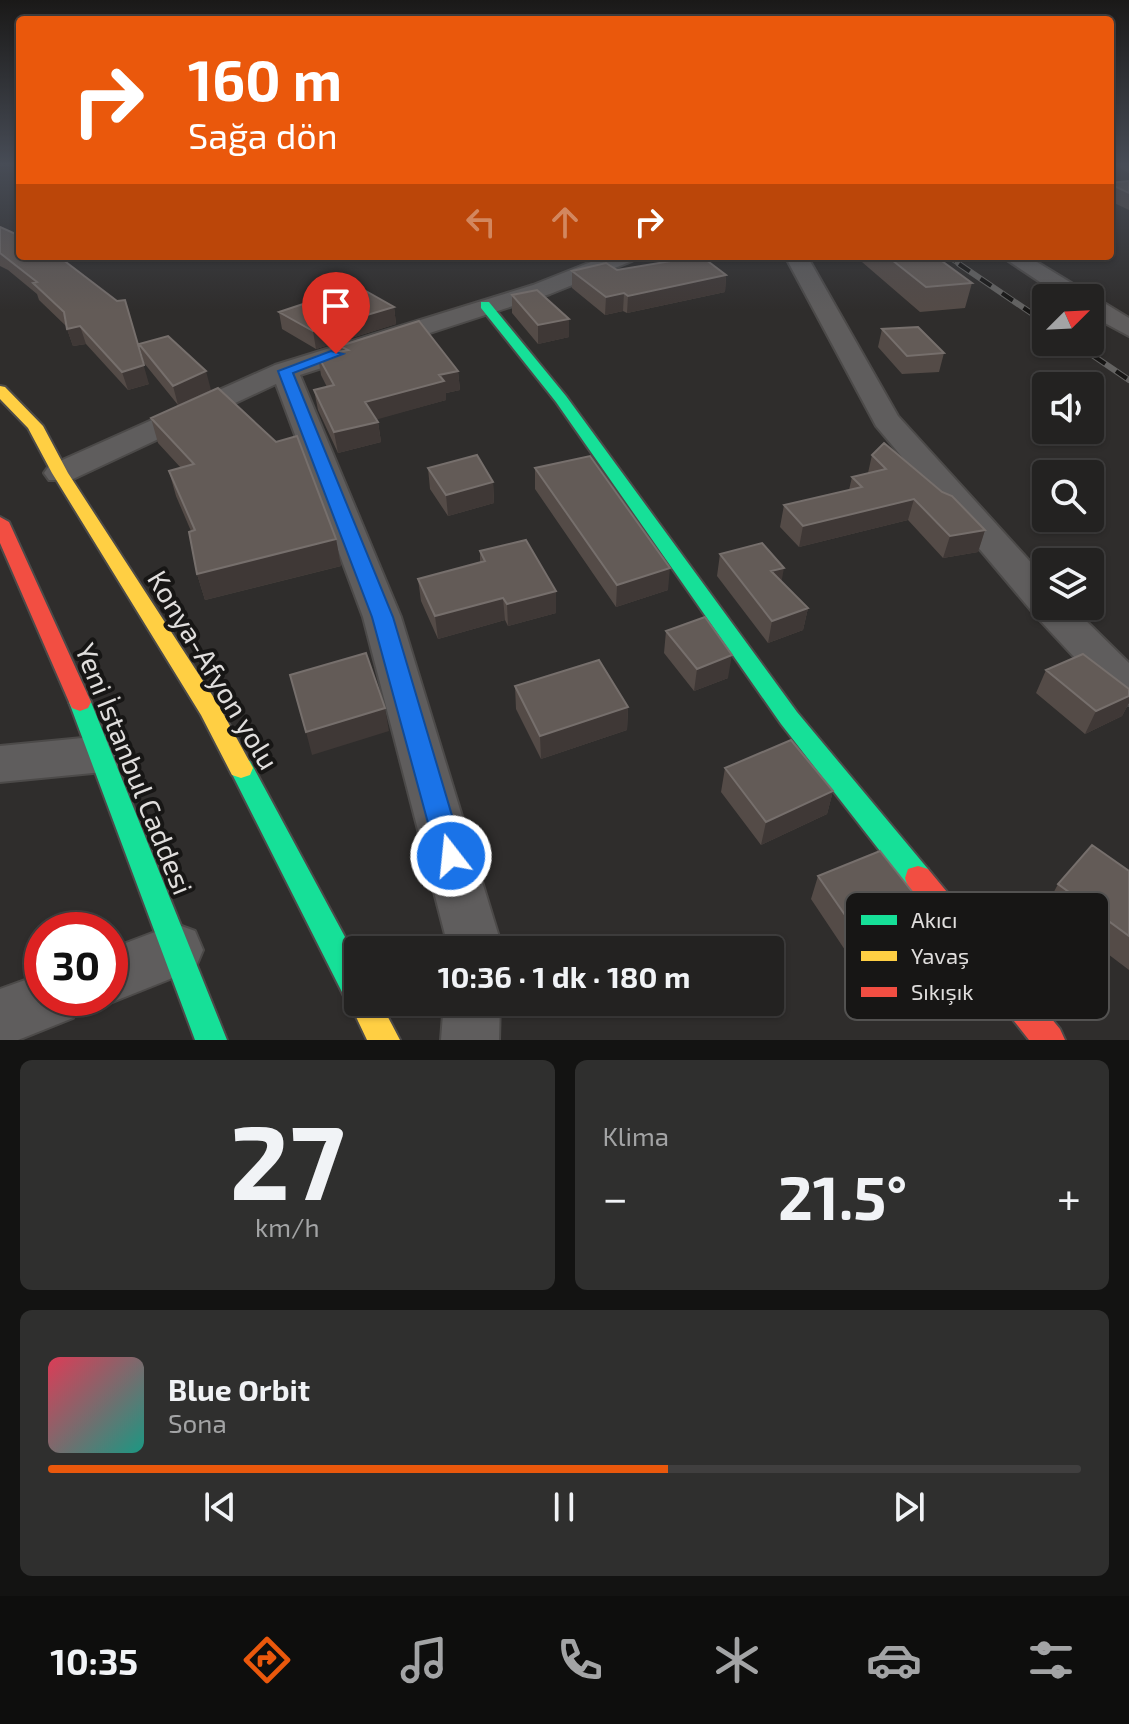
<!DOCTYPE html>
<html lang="tr">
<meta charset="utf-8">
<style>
:root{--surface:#232221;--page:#2f2f2e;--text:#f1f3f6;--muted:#a3a4a5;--line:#403f3f;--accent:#ea580c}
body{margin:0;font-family:"Exo 2",sans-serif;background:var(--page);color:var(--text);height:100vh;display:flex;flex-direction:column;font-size:30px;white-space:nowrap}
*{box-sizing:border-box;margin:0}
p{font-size:26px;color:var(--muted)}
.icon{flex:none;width:44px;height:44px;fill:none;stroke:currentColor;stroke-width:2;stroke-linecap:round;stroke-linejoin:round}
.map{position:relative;height:1040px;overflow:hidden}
.side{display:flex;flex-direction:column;gap:20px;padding:20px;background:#131312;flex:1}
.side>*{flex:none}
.hud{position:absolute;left:16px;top:16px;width:1098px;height:244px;border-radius:8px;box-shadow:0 2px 6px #0004,0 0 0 2px var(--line);background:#ea580c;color:#fff;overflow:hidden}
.needle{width:52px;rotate:66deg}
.fabs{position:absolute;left:1032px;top:284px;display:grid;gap:16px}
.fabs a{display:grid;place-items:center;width:72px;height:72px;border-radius:8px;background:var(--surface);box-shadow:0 2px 6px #0004,0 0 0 2px var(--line);font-size:40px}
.speed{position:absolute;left:24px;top:912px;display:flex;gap:16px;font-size:40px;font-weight:700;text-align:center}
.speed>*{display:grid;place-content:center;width:104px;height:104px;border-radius:50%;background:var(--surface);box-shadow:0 2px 6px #0004,0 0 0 2px var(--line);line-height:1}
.speed .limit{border:12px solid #d22;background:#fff;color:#111}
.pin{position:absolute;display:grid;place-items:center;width:68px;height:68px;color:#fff;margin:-82px -34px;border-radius:50% 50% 50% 0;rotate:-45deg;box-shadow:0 0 8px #0007}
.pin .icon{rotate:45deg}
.me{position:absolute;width:88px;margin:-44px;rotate:344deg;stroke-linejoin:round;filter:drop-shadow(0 0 6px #0008)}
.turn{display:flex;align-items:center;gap:28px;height:168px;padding:0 40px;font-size:36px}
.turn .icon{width:104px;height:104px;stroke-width:2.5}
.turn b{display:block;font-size:56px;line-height:68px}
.lanes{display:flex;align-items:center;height:76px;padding:0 40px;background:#0003;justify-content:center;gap:40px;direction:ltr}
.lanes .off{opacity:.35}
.big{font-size:60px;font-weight:700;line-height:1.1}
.side .widget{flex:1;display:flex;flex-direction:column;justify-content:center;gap:12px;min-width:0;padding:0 28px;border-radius:12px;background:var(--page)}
.side .dial{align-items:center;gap:0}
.dial b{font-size:104px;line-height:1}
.song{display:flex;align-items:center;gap:24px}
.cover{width:96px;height:96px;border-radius:12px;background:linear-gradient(135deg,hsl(350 70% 55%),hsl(170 70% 35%))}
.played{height:8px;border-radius:4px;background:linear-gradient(90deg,var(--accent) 60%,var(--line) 60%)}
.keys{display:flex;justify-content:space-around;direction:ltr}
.heat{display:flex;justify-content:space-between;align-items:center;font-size:44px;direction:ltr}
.side .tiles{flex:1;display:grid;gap:20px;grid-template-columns:1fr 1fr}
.widget:last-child{grid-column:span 2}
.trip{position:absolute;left:344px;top:936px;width:440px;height:80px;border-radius:8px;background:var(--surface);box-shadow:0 2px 6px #0004,0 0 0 2px var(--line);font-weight:700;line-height:80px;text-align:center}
.dock{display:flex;height:128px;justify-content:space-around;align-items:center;background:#0e0e0d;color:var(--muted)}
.dock .icon{width:56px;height:56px}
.dock .on{color:var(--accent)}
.dock b{font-size:36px;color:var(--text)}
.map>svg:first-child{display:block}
</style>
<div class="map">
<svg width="1129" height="1040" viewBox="0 0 1129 1040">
<rect width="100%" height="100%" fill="#2f2d2c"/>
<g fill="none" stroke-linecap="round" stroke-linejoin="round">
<g stroke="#4c4a49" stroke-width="4">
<path id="street" d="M1117,164H1129V171Z
M606,256H635L632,261L550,294L300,375L401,617L503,950H449L363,617L276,384L71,480H49L44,473L49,466L275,365L533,285Z
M785,256H807L898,416L1046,579V606H1071L1129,663V705L1114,700L1035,615L876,426Z
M1001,256H1027L1129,318V336L1090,315V298H1064Z
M103,736L119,741L126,754L119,767L103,772L0,782V746Z
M176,924L195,931L203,950L195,969L110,1003L97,998H110V949Z
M42,974V998H81L73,1018L18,1040H0V989Z
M444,1002H500L499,1040H441Z"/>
</g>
<g stroke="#4c4a49" stroke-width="4">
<path id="fast" d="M481,302H489L566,396L797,712L928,869L931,878L928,887L918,890L908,887L781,724L556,402L481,308Z
M80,693L88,696L91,702L227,1040H195L69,702L72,696Z
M241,758L250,761L358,961V1002H367L358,1006L347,1002L229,768L232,761Z"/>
</g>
<g stroke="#4c4a49" stroke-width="4">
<path id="slow" d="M0,386L5,387L43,426L68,473L218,704L253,768L250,775L241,778L232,775L201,715L52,473L28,428L0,399Z
M358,989V1002H380L400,1040H367L349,1002L353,991Z"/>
</g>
<g stroke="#4c4a49" stroke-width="4">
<path id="jam" d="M0,517L9,522L91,702L88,708L80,711L72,708L69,702L0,543Z
M918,866L928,869L1060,1029L1065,1040H1029L908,887L905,878L908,869Z"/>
</g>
<use href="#street" fill="#5f5d5d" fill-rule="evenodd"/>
<use href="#fast" fill="#16e098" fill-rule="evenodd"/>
<use href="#slow" fill="#ffcf43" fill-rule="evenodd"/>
<use href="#jam" fill="#f24e42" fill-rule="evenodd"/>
<g stroke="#646362" stroke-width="5">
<path id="rail-far1" d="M947,256L962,266"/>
</g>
<g stroke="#646362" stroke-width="6">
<path id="rail" d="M959,264L1046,323
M1073,342L1129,380"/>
</g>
<use href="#rail-far1" stroke="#171615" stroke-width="3" stroke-dasharray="10" stroke-linecap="butt"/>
<use href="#rail" stroke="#171615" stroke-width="4" stroke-dasharray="13" stroke-linecap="butt"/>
</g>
<path fill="#544b47" d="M1129,181V210L1110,201V183Z
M0,227L149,384L128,390L86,344L73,346L66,326L39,300L37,294L8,270L0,266Z
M855,256H935L972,283L965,308L920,312Z
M617,270L726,275L725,292L627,313L623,311L605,315L572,288V271Z
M512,295L569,337L538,344L512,313Z
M394,307L396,324L316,349L282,329L279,312Z
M882,329L944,353L939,372L902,374L878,347Z
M139,344L211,390L178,405L144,363Z
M340,346L458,371L460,390L446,393V400L376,419L378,422L381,442L338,453L318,410L314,390L327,387L321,375L318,356L341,352Z
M151,418L336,539L341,566L205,600L197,574L191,531L176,496L169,471L181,468L158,443Z
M872,455L985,530L978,552L943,558L908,520L799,547L780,527L784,505L849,490L852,477L868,473Z
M428,468L493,482L494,503L448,516L430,489Z
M535,468L668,590L616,607L535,489Z
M480,551L556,591V613L508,626L505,620L438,639L421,601L418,579L480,563Z
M720,554L781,582L808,608L803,630L768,643L717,576Z
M666,631L728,678L694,691L664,653Z
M1046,670L1129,689V703L1122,716L1085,734L1036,693Z
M515,686L628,707L627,730L541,759L516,709Z
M725,768L833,791L827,814L761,845L721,792Z
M1129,871V970L1046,907L1058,884Z
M818,876L926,945L861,974L811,899Z"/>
<path fill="#3f3836" d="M726,275L725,292L627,313L628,296Z
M624,293L623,311L605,315L606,297Z
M125,300L149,384L128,390L122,372Z
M394,307L396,324L316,349L313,331Z
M569,319V337L538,344V325Z
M80,326L86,344L73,346L67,329Z
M206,371L211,390L178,405L173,386Z
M458,371L460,390L446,393V400L368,422L365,402L439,375Z
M378,422L381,442L338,453L334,432Z
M493,482L494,503L448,516L446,495Z
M914,499L908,520L799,547L803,526Z
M985,530L978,552L943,558L950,536Z
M336,539L341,566L205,600L197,574Z
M670,568L668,590L616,607L617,585Z
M784,568L780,590L771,571Z
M556,591V613L508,626L507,604Z
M503,598L505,620L438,639L435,616Z
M808,608L803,630L768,643L772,621Z
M732,655L728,678L694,691L697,669Z
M1129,696V703L1122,716L1085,734L1096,711Z
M628,707L627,730L541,759L540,736Z
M385,708L389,731L312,755L306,732Z
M833,791L827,814L761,845L766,822Z
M936,922L926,945L861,974L870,951Z"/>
<path fill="#635b57" stroke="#766f6c" stroke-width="2" d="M1129,181V193L1110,184V183Z
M0,227L20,236V256H58L117,301L125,300L144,365L122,372L80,326L67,329L64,312L33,283L37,282L0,253Z
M701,256L726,275L628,296L624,293L606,297L572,271L606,263L617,270Z
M887,256H935L972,283L926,287Z
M357,286L394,307L313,331L279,312Z
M537,290L569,319L538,325L512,295Z
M419,321L458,371L439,375L444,381L365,402L378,422L334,432L314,390L334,385L318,356L348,350L340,346Z
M918,327L944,353L907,356L882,329Z
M168,336L206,371L173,386L139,344Z
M218,388L276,442L297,436L336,539L197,574L189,532L195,530L169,471L194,464L151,418Z
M884,443L942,492L952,496L985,530L950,536L914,499L803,526L784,505L862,487L852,477L886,469L872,455Z
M477,455L493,482L446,495L428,468Z
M590,456L670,568L617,585L535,468Z
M526,540L556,591L507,604L503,598L435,616L418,579L485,561L480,551Z
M762,543L784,568L771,571L808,608L772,621L720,554Z
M705,617L732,655L697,669L666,631Z
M366,653L385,708L306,732L290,675Z
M1083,654L1129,689V696L1096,711L1046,670Z
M599,660L628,707L540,736L515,686Z
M791,740L833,791L766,822L725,768Z
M1092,845L1129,871V936L1058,884Z
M880,851L936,922L870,951L818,876Z"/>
<linearGradient id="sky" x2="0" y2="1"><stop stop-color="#1a1918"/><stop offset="0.53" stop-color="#474c56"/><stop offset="1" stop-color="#474c56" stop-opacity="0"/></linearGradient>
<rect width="1129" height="310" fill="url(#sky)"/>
<path fill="#1a73e8" stroke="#114b97" stroke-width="2" d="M331,351L343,354L293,373L393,617L464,856L460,864L451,868L441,864L437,856L372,617L278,371Z"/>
<g text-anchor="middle" stroke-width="8" stroke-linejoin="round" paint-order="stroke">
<g font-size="28" fill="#e0dedd" stroke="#171615">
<text transform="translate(213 670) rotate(59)" y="10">Konya-Afyon yolu</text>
<text transform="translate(134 769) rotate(68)" y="10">Yeni İstanbul Caddesi</text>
</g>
</g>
<rect x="845" y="892" width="264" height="128" rx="12" fill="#171615" stroke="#535251" stroke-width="2"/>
<rect x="861" y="915" width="36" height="10" fill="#16e098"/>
<rect x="861" y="951" width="36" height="10" fill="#ffcf43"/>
<rect x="861" y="987" width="36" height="10" fill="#f24e42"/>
<g font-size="22" fill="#e0dedd">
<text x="911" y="928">Akıcı</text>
<text x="911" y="964">Yavaş</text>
<text x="911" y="1000">Sıkışık</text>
</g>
</svg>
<div class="fabs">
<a><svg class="needle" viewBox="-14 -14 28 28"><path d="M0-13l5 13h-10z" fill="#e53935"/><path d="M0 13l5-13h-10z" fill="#a3a4a5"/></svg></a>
<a><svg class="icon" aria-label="sound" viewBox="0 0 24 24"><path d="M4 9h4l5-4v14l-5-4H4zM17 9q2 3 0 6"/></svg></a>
<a><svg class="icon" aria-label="search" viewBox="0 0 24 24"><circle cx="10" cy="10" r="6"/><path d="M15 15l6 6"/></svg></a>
<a><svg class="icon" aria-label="layers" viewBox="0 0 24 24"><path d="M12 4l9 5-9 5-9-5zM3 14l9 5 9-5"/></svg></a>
</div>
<div class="speed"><div class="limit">30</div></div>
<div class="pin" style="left:336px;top:354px;background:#d93025"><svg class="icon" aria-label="arrive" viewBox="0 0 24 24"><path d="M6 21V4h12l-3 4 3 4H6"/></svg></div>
<svg class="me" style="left:451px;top:856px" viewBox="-20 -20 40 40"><circle r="17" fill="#1a73e8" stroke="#fff" stroke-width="3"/><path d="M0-11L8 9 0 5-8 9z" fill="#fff"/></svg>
<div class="trip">10:36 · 1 dk · 180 m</div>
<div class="hud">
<div class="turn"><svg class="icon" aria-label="right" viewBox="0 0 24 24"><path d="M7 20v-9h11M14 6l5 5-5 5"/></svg><div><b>160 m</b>Sağa dön</div></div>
<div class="lanes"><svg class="icon off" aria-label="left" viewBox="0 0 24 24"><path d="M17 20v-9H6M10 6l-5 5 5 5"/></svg><svg class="icon off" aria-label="ahead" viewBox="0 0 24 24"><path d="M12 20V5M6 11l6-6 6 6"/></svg><svg class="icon" aria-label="right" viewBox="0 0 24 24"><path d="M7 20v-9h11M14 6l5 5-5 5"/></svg></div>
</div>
</div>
<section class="side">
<div class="tiles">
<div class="widget dial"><b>27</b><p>km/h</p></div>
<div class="widget"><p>Klima</p>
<div class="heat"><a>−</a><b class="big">21.5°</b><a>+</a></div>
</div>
<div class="widget">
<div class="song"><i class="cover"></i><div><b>Blue Orbit</b><p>Sona</p></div></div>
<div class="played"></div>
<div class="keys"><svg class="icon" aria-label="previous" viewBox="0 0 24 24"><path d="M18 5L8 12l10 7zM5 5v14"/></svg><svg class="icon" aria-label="pause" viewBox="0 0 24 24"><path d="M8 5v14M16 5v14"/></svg><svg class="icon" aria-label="next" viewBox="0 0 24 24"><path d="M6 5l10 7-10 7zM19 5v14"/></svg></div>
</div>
</div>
</section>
<nav class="dock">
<b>10:35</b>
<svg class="icon on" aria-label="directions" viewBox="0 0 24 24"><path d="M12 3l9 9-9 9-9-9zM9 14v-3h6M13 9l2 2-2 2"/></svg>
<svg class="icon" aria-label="music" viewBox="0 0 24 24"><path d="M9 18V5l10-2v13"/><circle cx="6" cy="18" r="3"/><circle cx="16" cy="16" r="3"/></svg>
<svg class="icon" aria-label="phone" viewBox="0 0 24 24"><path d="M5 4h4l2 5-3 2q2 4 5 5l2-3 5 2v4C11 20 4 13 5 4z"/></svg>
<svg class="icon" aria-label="climate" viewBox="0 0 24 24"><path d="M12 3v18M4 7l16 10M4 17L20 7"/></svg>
<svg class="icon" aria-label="car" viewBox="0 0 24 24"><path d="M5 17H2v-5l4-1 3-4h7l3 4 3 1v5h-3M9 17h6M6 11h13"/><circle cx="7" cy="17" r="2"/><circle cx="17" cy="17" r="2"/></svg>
<svg class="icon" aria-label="filters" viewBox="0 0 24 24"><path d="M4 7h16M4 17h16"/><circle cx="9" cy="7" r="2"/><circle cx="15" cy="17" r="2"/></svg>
</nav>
